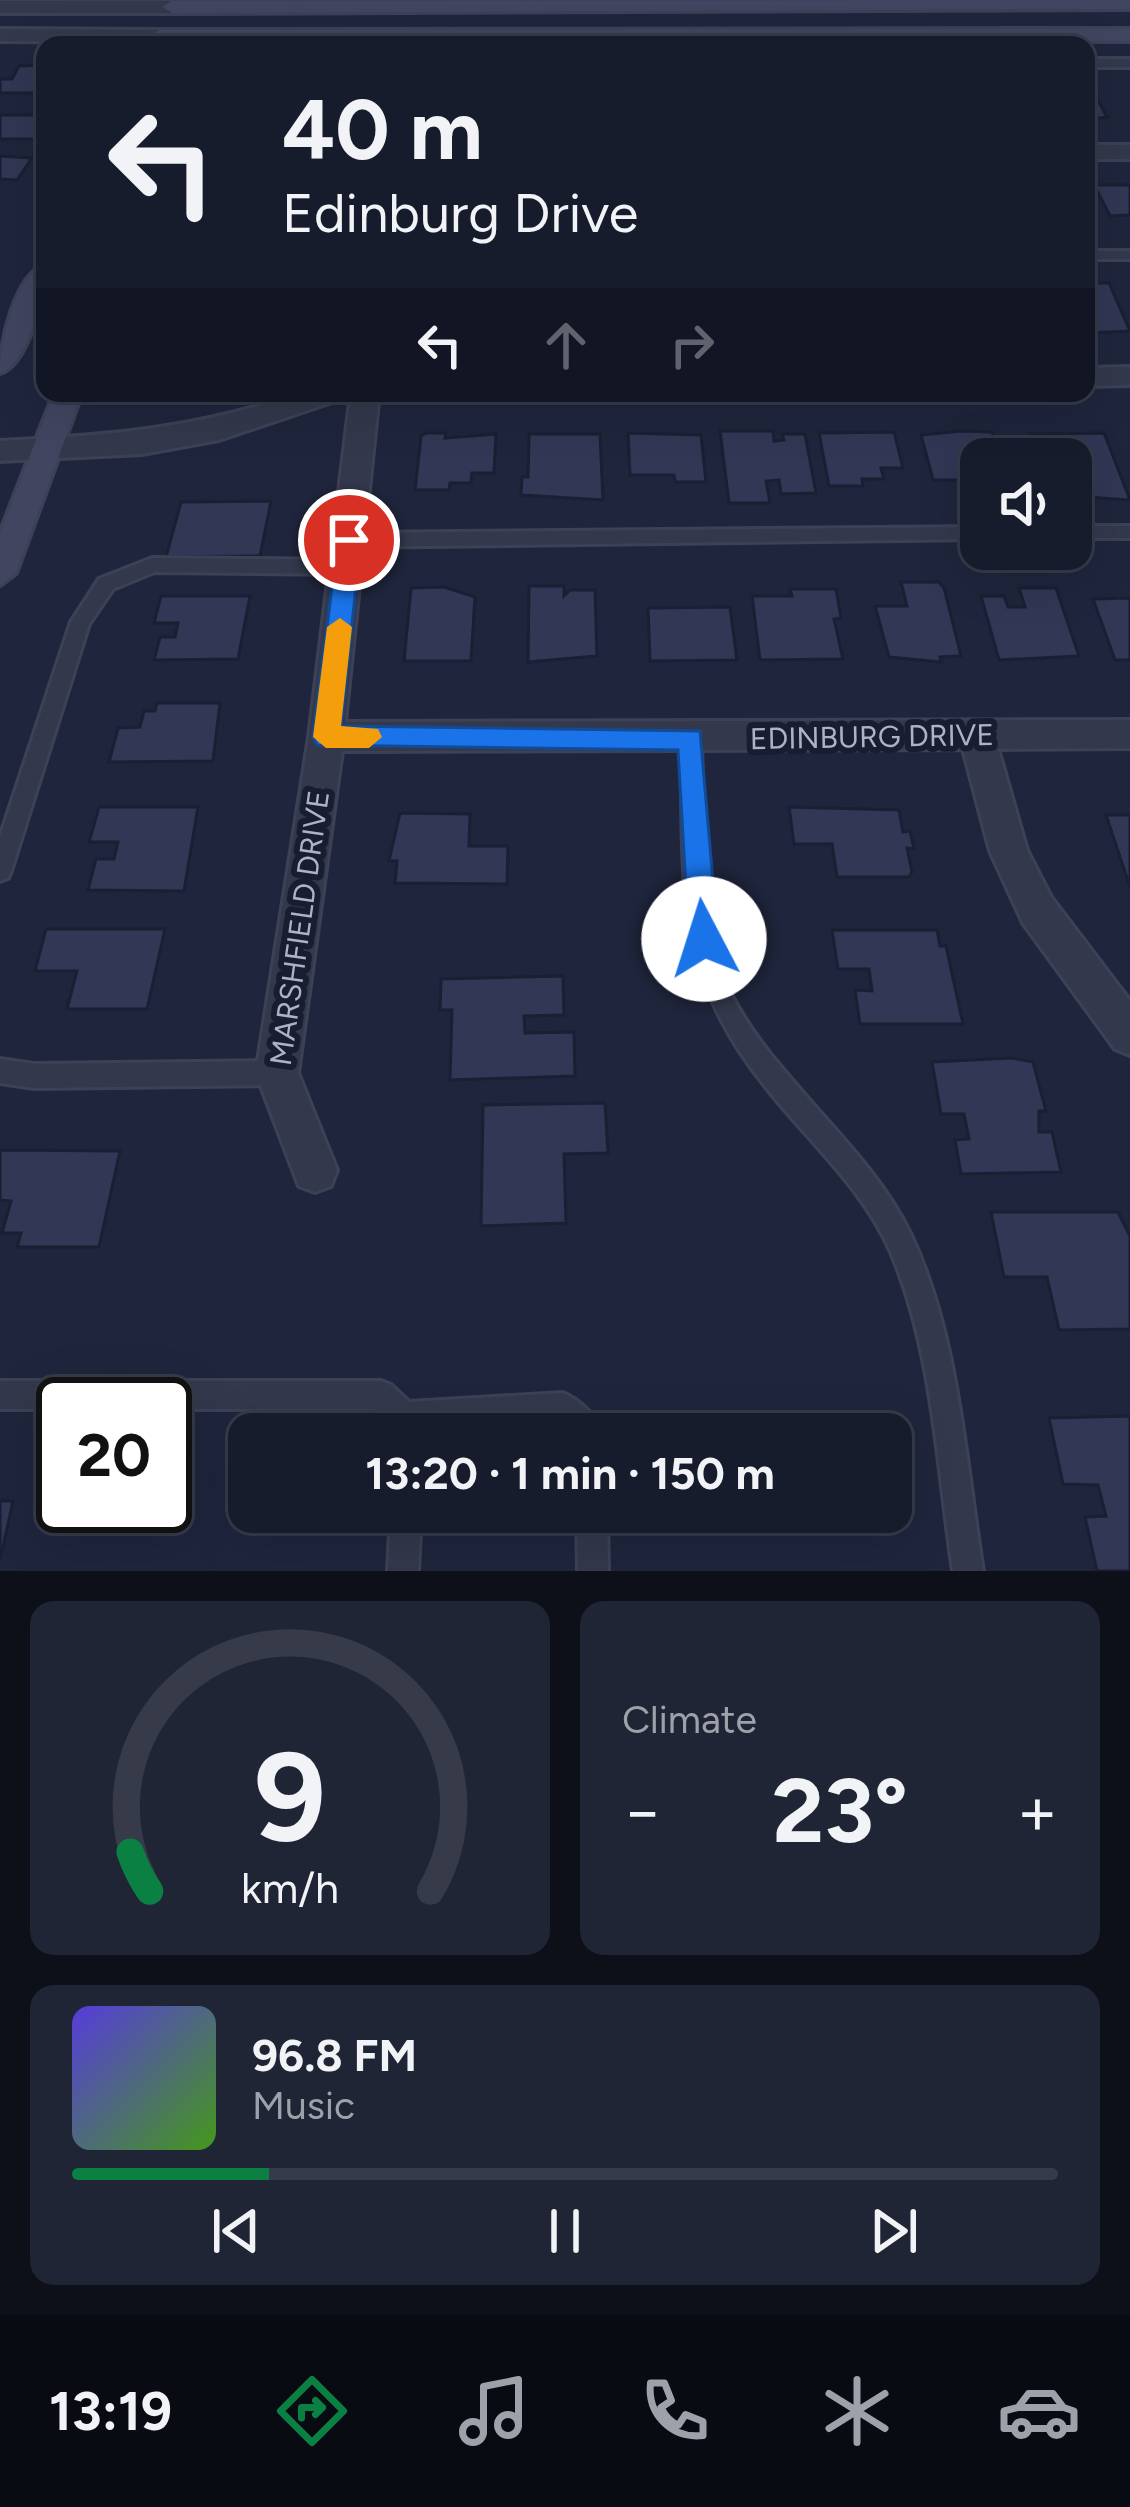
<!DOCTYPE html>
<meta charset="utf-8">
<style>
:root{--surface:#171c2d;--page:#202535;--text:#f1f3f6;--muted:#9ea1aa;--line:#363a49;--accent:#0b8043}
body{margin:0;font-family:Figtree,sans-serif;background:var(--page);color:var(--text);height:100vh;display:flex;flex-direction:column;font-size:45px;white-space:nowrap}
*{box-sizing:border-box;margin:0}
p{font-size:39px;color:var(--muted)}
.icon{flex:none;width:66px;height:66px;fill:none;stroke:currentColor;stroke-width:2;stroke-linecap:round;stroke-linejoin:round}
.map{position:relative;height:1571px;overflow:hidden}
.side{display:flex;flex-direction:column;gap:30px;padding:30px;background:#0d0f19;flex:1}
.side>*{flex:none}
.banner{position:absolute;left:36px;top:36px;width:1059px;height:366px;border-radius:24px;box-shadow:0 12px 48px #0002,0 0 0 3px var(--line);background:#171c2d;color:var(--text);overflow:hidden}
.controls{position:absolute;left:960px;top:438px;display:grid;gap:24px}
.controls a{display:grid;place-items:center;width:132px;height:132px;border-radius:24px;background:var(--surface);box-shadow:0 12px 48px #0002,0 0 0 3px var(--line);font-size:60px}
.speed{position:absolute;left:36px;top:1377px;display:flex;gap:24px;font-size:60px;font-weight:700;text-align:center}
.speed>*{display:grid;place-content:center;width:156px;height:156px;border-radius:50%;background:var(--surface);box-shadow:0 12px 48px #0002,0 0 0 3px var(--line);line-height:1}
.speed .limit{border:6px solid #111;border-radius:18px;background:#fff;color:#111}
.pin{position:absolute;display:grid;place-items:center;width:102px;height:102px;color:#fff;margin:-51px;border:6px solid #fff;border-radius:50%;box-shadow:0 3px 12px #0007}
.me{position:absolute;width:132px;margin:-66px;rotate:355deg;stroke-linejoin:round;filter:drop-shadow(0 0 9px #0008)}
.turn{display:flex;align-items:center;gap:42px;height:252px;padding:0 48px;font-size:54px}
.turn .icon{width:156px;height:156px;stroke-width:2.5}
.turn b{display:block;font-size:84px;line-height:102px}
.lanes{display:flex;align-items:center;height:114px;padding:0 48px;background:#0003;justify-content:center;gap:60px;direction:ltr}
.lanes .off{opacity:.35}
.big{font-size:90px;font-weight:700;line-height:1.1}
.side .widget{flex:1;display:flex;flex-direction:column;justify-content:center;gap:18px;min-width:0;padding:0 42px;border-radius:24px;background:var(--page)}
.side .dial{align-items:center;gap:0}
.dial svg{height:312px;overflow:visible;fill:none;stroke:var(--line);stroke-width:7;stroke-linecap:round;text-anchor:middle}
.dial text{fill:var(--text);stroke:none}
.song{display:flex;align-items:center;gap:36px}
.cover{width:144px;height:144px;border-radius:18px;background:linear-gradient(135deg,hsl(250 70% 55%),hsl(100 70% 35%))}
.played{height:12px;border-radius:6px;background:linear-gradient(90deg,var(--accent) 20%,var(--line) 20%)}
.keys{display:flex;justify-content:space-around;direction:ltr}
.heat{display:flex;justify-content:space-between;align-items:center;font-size:66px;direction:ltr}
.side .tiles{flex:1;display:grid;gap:30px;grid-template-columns:1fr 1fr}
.widget:last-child{grid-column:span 2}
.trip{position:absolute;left:228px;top:1413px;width:684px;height:120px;border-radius:24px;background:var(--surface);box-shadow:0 12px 48px #0002,0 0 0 3px var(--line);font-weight:700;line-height:120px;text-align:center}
.tabs{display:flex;height:192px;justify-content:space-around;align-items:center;background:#090b12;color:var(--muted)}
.tabs .icon{width:84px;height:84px}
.tabs .active{color:var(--accent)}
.tabs b{font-size:54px;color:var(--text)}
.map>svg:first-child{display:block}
</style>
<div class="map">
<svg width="1130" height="1571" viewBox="0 0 1130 1571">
<rect width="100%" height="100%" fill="#1f253c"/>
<path fill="#313754" stroke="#1b1f33" stroke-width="3" d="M45,65V93H0V79H12L19,66Z
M1086,84H1089L1107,117L1086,120Z
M0,115H45V117L34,139H0Z
M0,156L32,158L17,180L0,179Z
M1094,185H1130V215L1110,216Z
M1086,283H1109L1130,331L1086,333Z
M720,431H773L774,441L784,440L782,434H805L816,493L781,494L779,480L766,481L770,503H729Z
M961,431L992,432L1001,459H981V470L960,469L964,480H933L921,435Z
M894,432L903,468H881L884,479H862L863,486H829L819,433Z
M426,433H446L445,438L496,434L494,473H472L471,483H450L449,490H415L421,436Z
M628,433L701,435L706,482H675L674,475H630Z
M1104,433L1130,500L1071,496V459H1045L1031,434Z
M529,434H600L603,500L521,495L522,477H528Z
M271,501L260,556L166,557L181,502Z
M901,582H939L944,588L961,656L940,657L941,662L889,657L875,606H907Z
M529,586H564V596L570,590H595L597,656L528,662Z
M444,587L475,597L471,661H404L411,588Z
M1019,588H1056L1079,656L999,660L981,596H1004L1008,607H1025Z
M790,589H836L841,618L834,619L843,659L760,660L752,596H792Z
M161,596H250L238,659L154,660L160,637H175L178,623H154Z
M1130,598V660H1115L1093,599Z
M730,607L737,660L650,661L648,608Z
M157,703H220L213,761L109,762L118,728L140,727L144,711H155Z
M99,807H198L184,891L88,890L96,859H114L118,842H89Z
M789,807L899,810L903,832L910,831L914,849L907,848L912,872L909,877H837L832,844H794Z
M400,813L470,814L469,846H508L507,884L395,883L397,861H389Z
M1106,815H1130V887Z
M46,929H165L147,1009H67L77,971H35Z
M832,930H937L940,946H946L963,1024H860L855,990L872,991L869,969H838Z
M563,976L564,1015L524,1016L525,1033L574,1032L575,1076L450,1080L452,1010H440L441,979Z
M1012,1058L1033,1062L1046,1111H1039V1132H1052L1061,1172L961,1174L955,1140L969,1139L964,1114H941L932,1062Z
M605,1103L608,1153L564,1154L566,1223L481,1226L483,1105Z
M0,1150L120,1151L99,1247H17L21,1233H2L11,1201L0,1200Z
M991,1212H1118L1130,1236V1329L1059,1330L1047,1277H1004Z
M1130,1416V1571H1097L1085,1517L1106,1516L1098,1485L1063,1484L1049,1418Z
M0,1501H13L0,1561Z"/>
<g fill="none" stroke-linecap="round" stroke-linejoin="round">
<g stroke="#3d4156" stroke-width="6">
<path id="lane" d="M1086,59H1130V67H1086Z
M1086,251H1130V259H1086Z
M1071,526H1130V538H1071Z
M981,527V539L349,547L340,540L349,533Z
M152,558L347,560L356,567L347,574L154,572L113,589L89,624L11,871L8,878L0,881V837L71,622L99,579Z
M691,730L698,733L701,739C704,821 694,916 730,992C745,1022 765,1049 787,1074C830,1126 880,1172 910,1233C959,1336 965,1459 983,1571H953C937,1466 933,1349 890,1250C863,1189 810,1142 769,1091C671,971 685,884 681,739L684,733Z
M0,1059L34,1064L277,1061L286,1064L289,1073L286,1082L277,1085L34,1088L0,1083Z
M0,1381H381L391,1385L409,1402L563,1393C580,1400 597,1417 604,1434H569L557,1422L395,1434L396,1430L375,1409H165V1404H63V1409H0Z
M391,1512H421L418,1571H388Z
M577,1512H607L608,1571H578Z"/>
</g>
<g stroke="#3d4156" stroke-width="6">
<path id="street" d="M0,1H172L182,7L172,13H0Z
M0,29L159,30L169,36L159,42L0,41Z
M1086,145H1130V159H1086Z
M1130,367V385L1086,386V368Z
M302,393H345L341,399L219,440L142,454L0,461V441C116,435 190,429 302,393Z
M351,393H379L345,722L1130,720V748L998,749L1027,850L1051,897L1130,1001V1055L1115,1049L1023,923L990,851L963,749L342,751L298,1073L337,1170L331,1186L315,1192L299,1186L256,1073L309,737Z"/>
</g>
<g stroke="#3d4156" stroke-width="6">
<path id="secondary" d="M1130,0V9L172,13L162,7L172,1Z
M1130,29V41L159,42L149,36L159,30Z
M45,265C45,292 29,364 0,373C0,344 15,274 45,265Z
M54,393H82L16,573L0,585V533Z"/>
</g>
<use href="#lane" fill="#33384c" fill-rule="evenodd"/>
<use href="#street" fill="#33384c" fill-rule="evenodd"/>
<use href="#secondary" fill="#414560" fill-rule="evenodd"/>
</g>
<path fill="#1a73e8" stroke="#114b97" stroke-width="3" d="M349,531L361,540L341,726L700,731L718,939L714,949H693L689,939L678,750L317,745L313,737L338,540Z"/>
<path fill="#f59e0b" d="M340,618L352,627L341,726L378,729L382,737L369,748H326L313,737L327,627Z"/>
<g text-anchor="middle" stroke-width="12" stroke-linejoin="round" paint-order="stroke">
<g font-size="30" fill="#aeb2c9" stroke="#191d31">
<text transform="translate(872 737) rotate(-1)" y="10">EDINBURG DRIVE</text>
<text transform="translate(300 928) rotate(-82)" y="10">MARSHFIELD DRIVE</text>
</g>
</g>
</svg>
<div class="controls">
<a><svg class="icon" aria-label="sound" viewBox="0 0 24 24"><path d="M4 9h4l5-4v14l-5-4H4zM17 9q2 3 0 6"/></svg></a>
</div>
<div class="speed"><div class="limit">20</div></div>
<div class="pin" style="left:349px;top:540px;background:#d93025"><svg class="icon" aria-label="arrive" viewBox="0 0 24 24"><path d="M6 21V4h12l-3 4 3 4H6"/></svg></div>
<svg class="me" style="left:704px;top:939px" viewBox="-20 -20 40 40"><circle r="19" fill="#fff"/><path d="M0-13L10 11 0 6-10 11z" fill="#1a73e8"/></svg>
<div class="trip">13:20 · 1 min · 150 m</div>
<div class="banner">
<div class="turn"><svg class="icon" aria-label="left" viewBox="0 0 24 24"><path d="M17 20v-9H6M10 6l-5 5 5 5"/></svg><div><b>40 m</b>Edinburg Drive</div></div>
<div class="lanes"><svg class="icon" aria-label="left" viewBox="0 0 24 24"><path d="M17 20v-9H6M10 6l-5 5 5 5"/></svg><svg class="icon off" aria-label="ahead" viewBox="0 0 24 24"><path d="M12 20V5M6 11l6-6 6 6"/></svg><svg class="icon off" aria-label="right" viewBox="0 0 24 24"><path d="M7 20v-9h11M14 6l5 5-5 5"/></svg></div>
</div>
</div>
<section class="side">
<div class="tiles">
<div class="widget dial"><svg viewBox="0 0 100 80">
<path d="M14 69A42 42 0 1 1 86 69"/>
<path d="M14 69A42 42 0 0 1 9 59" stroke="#0b8043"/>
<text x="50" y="56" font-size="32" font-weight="700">9</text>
<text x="50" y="72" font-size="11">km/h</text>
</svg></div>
<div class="widget"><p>Climate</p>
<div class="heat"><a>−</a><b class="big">23°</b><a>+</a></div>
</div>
<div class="widget">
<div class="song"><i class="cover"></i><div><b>96.8 FM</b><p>Music</p></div></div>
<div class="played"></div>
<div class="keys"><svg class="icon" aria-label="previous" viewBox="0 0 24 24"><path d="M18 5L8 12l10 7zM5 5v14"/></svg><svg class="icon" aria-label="pause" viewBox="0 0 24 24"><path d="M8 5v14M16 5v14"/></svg><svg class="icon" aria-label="next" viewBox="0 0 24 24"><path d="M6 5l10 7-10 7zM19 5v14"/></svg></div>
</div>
</div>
</section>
<nav class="tabs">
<b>13:19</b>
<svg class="icon active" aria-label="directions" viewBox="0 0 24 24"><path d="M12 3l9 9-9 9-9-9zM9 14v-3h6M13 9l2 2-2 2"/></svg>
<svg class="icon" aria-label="music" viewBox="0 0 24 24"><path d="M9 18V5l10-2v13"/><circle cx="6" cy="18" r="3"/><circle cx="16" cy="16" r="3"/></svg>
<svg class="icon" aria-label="phone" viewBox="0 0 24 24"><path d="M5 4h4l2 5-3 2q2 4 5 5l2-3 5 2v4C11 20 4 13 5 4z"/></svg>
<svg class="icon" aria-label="climate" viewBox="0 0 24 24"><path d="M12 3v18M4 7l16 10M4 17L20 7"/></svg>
<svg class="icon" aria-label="car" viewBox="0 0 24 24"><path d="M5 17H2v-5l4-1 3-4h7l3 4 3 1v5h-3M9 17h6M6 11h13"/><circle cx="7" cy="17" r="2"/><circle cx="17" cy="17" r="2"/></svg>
</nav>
